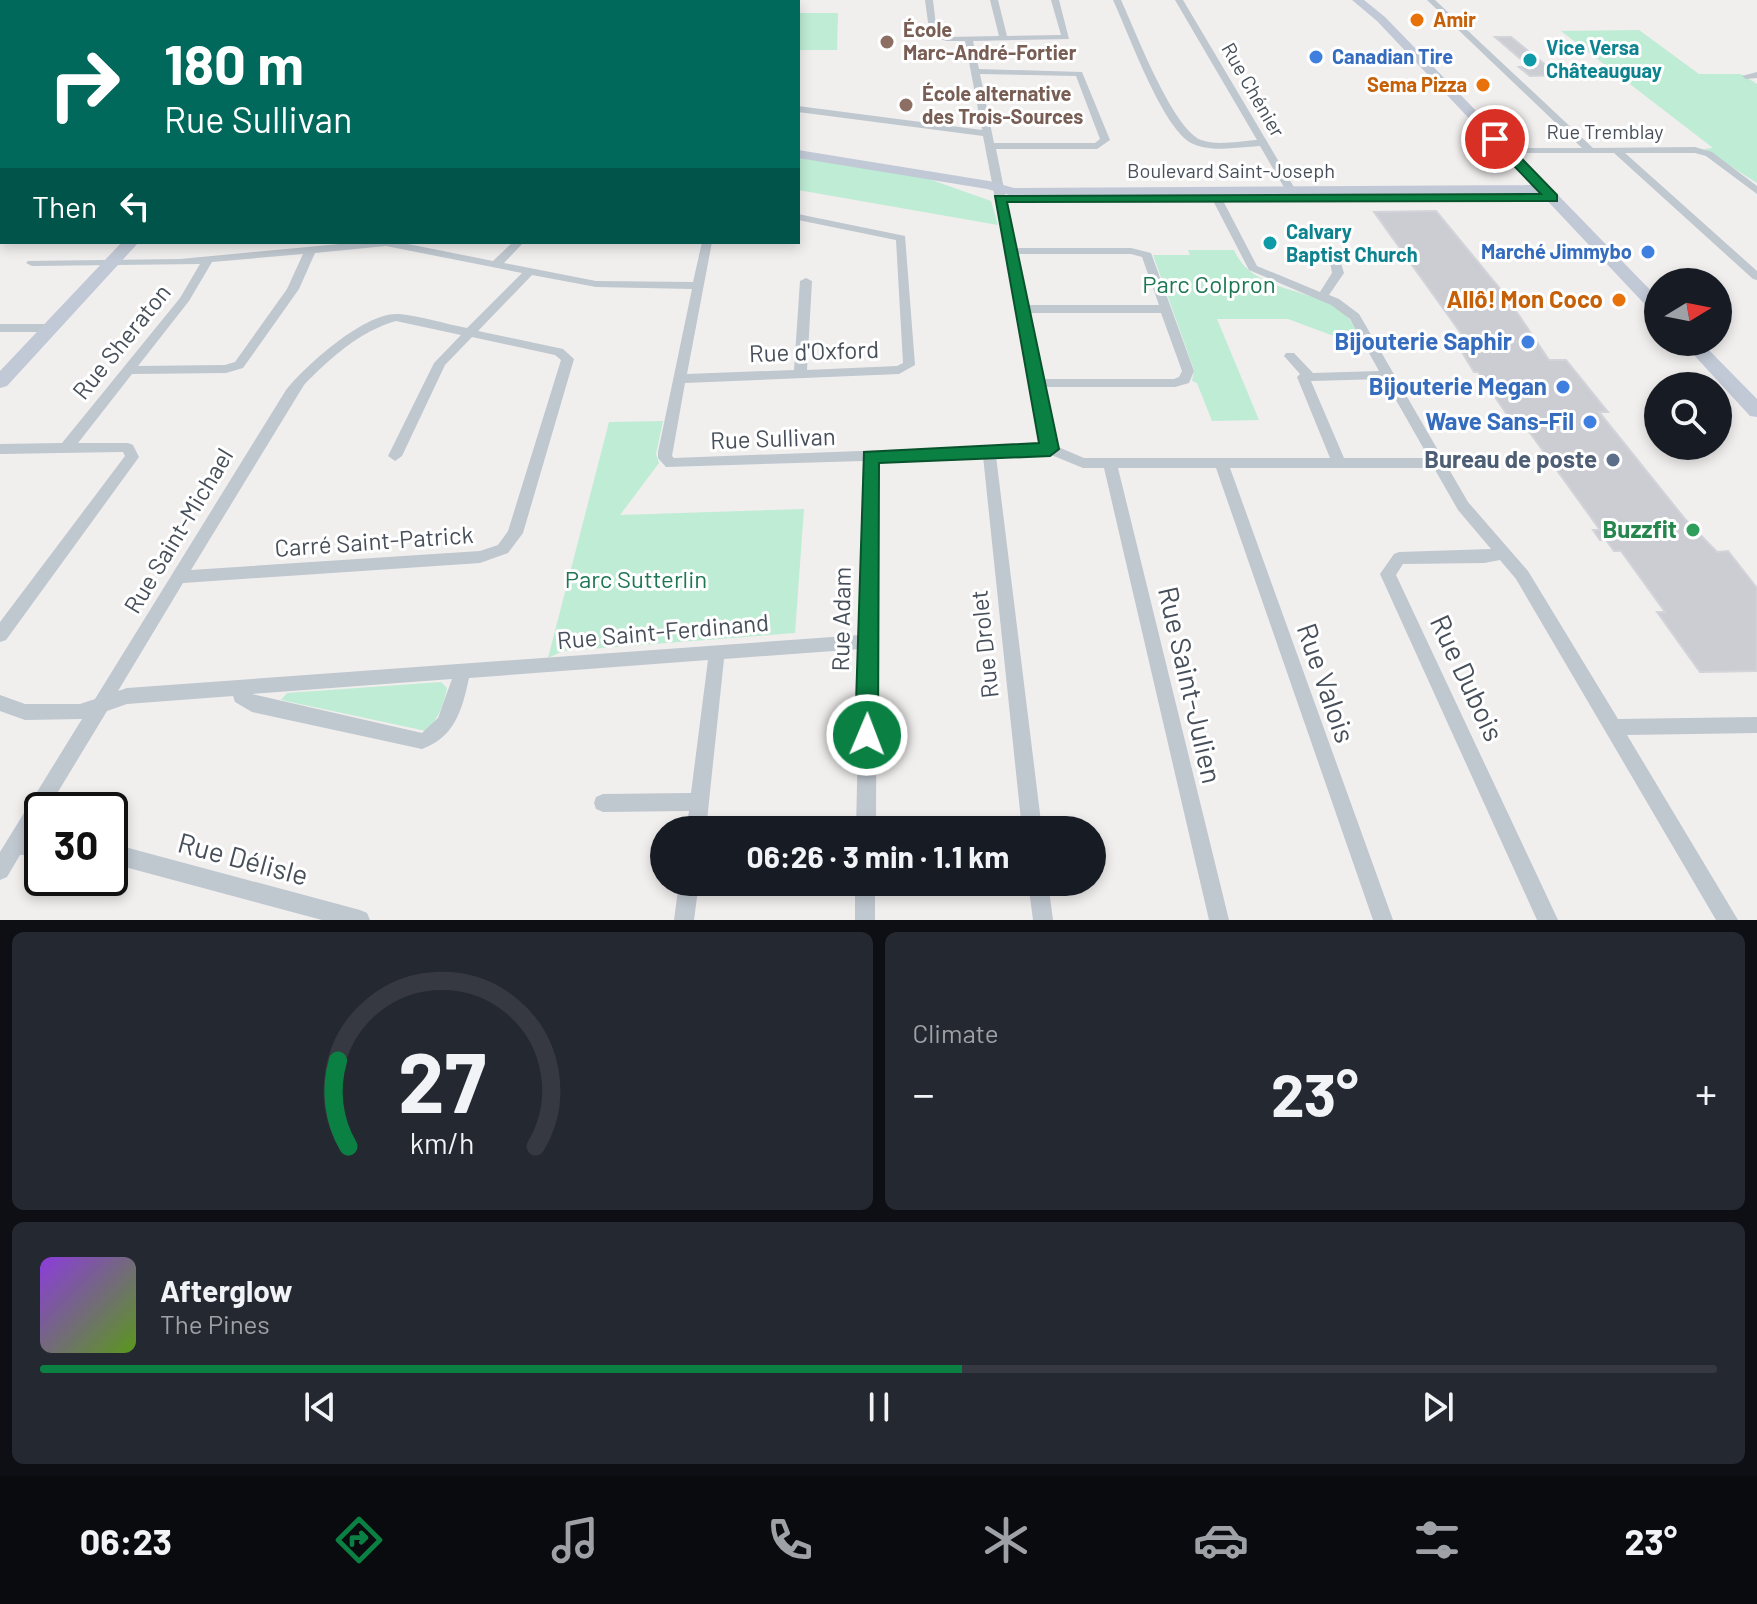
<!DOCTYPE html>
<meta charset="utf-8">
<style>
:root{--surface:#171b24;--page:#242831;--text:#f1f3f6;--muted:#9ea1a6;--line:#363941;--accent:#0b8043}
body{margin:0;font-family:Barlow,sans-serif;background:var(--page);color:var(--text);height:100vh;display:flex;flex-direction:column;font-size:30px;white-space:nowrap}
*{box-sizing:border-box;margin:0}
p{font-size:26px;color:var(--muted)}
.icon{flex:none;width:44px;height:44px;fill:none;stroke:currentColor;stroke-width:2;stroke-linecap:round;stroke-linejoin:round}
.map{position:relative;height:920px;overflow:hidden}
.side{display:flex;flex-direction:column;gap:12px;padding:12px;background:#0d0f14;flex:1}
.side>*{flex:none}
.top-card{position:absolute;left:0px;top:0px;width:800px;height:244px;box-shadow:0 4px 12px #0003;background:#00695c;color:#fff;overflow:hidden}
.needle{width:52px;rotate:80deg}
.fabs{position:absolute;left:1644px;top:268px;display:grid;gap:16px}
.fabs a{display:grid;place-items:center;width:88px;height:88px;border-radius:50%;background:var(--surface);box-shadow:0 4px 12px #0003;font-size:40px}
.speed{position:absolute;left:24px;top:792px;display:flex;gap:16px;font-size:40px;font-weight:700;text-align:center}
.speed>*{display:grid;place-content:center;width:104px;height:104px;border-radius:50%;background:var(--surface);box-shadow:0 4px 12px #0003;line-height:1}
.speed .limit{border:4px solid #111;border-radius:12px;background:#fff;color:#111}
.pin{position:absolute;display:grid;place-items:center;width:68px;height:68px;color:#fff;margin:-34px;border:4px solid #fff;border-radius:50%;box-shadow:0 2px 8px #0007}
.me{position:absolute;width:88px;margin:-44px;rotate:1deg;stroke-linejoin:round;filter:drop-shadow(0 0 6px #0008)}
.turn{display:flex;align-items:center;gap:28px;height:168px;padding:0 32px;font-size:36px}
.turn .icon{width:104px;height:104px;stroke-width:2.5}
.turn b{display:block;font-size:56px;line-height:68px}
.then{display:flex;align-items:center;height:76px;padding:0 32px;background:#0003;gap:16px;font-size:30px}
.big{font-size:60px;font-weight:700;line-height:1.1}
.side .widget{flex:1;display:flex;flex-direction:column;justify-content:center;gap:12px;min-width:0;padding:0 28px;border-radius:12px;background:var(--page)}
.side .dial{align-items:center;gap:0}
.dial svg{height:208px;overflow:visible;fill:none;stroke:var(--line);stroke-width:7;stroke-linecap:round;text-anchor:middle}
.dial text{fill:var(--text);stroke:none}
.song{display:flex;align-items:center;gap:24px}
.cover{width:96px;height:96px;border-radius:12px;background:linear-gradient(135deg,hsl(270 70% 55%),hsl(90 70% 35%))}
.played{height:8px;border-radius:4px;background:linear-gradient(90deg,var(--accent) 55%,var(--line) 55%)}
.keys{display:flex;justify-content:space-around;direction:ltr}
.heat{display:flex;justify-content:space-between;align-items:center;font-size:44px;direction:ltr}
.side .tiles{flex:1;display:grid;gap:12px;grid-template-columns:1fr 1fr}
.widget:last-child{grid-column:span 2}
.trip{position:absolute;left:650px;top:816px;width:456px;height:80px;border-radius:40px;background:var(--surface);box-shadow:0 4px 12px #0003;font-weight:700;line-height:80px;text-align:center}
.menu{display:flex;height:128px;justify-content:space-around;align-items:center;background:#090b0e;color:var(--muted)}
.menu .icon{width:56px;height:56px}
.menu .selected{color:var(--accent)}
.menu b{font-size:36px;color:var(--text)}
.map>svg:first-child{display:block}
</style>
<div class="map">
<svg width="1757" height="920" viewBox="0 0 1757 920">
<rect width="100%" height="100%" fill="#f1eeee"/>
<path fill="#bfecd5" d="M798,13H838L837,50H798Z
M1639,30L1699,74H1741L1757,84V183L1704,149L1713,148L1561,31Z
M798,157L929,179L991,201L998,225L798,190Z
M1188,250H1234C1253,293 1308,286 1341,311C1353,320 1359,335 1366,348L1288,319H1217L1259,420L1212,421L1197,383L1192,381L1194,370L1153,255H1190Z
M663,421L656,454L659,463L620,515L804,509L795,633L563,651L548,658L609,422Z
M441,682L447,688C445,702 437,722 426,731L281,700L287,693Z"/>
<path fill="#cbcdd2" stroke="#d2d4d9" stroke-width="2" d="M1495,37H1511L1547,66L1585,65L1597,74L1530,76L1519,67H1530Z
M1436,211L1506,296L1549,360H1566L1608,412H1599L1685,519L1717,552L1728,551L1757,588V671L1700,672L1657,612H1665L1621,551H1614L1606,540H1600L1593,530H1600L1520,419H1510L1478,372H1474L1454,339H1465L1374,212Z"/>
<g fill="none" stroke-linecap="round" stroke-linejoin="round">
<path fill="#bfc7cf" fill-rule="evenodd" d="M455,0H463L454,2Z
M615,0H623L614,2Z
M680,0H688L679,2Z
M925,0H933L937,34L947,37L999,36L990,0H998L1007,36L1061,35L1051,0H1059L1069,39L973,41L979,69L1082,72L1110,140L1097,149H996L1016,248H1131L1151,253L1194,371L1189,383L1175,387H1044L1056,446L1084,458H1330L1297,377L1300,374L1284,356L1286,353H1294L1313,373L1379,371L1350,319L1331,305L1249,270L1208,191L1213,188L1218,191L1257,266L1320,292L1332,273L1330,262L1332,260H1340L1344,273L1329,295L1339,299L1359,314L1468,502L1528,571L1618,719L1757,717V733L1627,735L1738,920H1716L1516,579L1500,560L1484,563L1403,564L1396,575L1558,920H1537L1380,574L1394,554L1399,552L1491,549L1458,510L1434,468H1230L1393,920H1373L1216,468H1118L1229,920H1209L1104,468H1083L1049,454L996,456L1042,830H1022L983,456L877,460L876,830H856L860,649L724,659L706,830H686L689,811L603,812L596,809L594,803L596,797L603,794L691,793L708,660L469,678C462,710 455,737 422,749L252,712L235,702L233,696L127,704L107,711L47,810H42V819L32,835H42V855H20L7,877L0,880V852L82,719L25,720L0,711V695L25,704H80L95,699L286,390C306,365 366,311 399,314C421,316 445,324 467,328L522,273L386,246L315,253L299,289L243,368L226,373L132,374L78,443H128L133,445L139,457L6,640L0,642V622L125,456L123,452H120L0,454V444L62,443L180,298L200,264L32,266L26,263L28,261L180,259L361,242H398L493,261L513,242H524L504,263L596,281L693,282L702,242H712L687,374L794,370L800,281L806,278L812,281L807,370L897,366L903,363L896,240L798,220V214L905,236L915,365L899,374L685,383L672,456L674,458L1042,444L983,136L798,112V106L982,130L965,41H947L930,37ZM980,74L1076,76L1100,139L1095,143H994ZM303,254L287,289L235,362L225,365L138,366L189,301L212,262ZM1017,254H1131L1142,257L1159,305H1028ZM532,275L596,287L692,289L658,452V458L666,467L863,461L860,635L127,688L118,691L183,583L480,563L508,553L523,533L574,359L563,349L478,331ZM1029,313H1161L1182,371L1179,377L1174,379H1043ZM396,321L461,335L434,363L388,456L395,461L402,456L445,365L472,337L555,355L561,360L508,531L498,545L480,551L191,570L304,385C329,359 360,331 396,321ZM1384,379L1429,458H1344L1311,381ZM452,679L438,718L422,733L252,694Z
M1113,0H1121C1135,30 1172,128 1201,140C1217,146 1240,141 1257,140L1175,0H1183L1301,199L1300,201H1292L1260,146C1239,147 1211,153 1191,143C1162,127 1128,32 1113,0Z
M1427,0H1435L1593,148L1695,147L1712,152L1757,186V194L1706,156L1695,153H1625L1757,271V280L1753,279L1614,153H1504L1502,151L1507,148H1582Z
M0,54H2V58H0Z
M1757,72V78L1746,79L1742,76Z
M2,134V140L0,141V135Z
M0,196H2V203H0Z
M0,324H51L57,328L51,332H0Z
M110,843L360,910L367,913L370,920H322L110,863Z
M679,882H699L694,920H674Z
M855,882H875V920H855Z
M1028,882H1048L1053,920H1033Z"/>
<path fill="#c2c9d6" fill-rule="evenodd" d="M1352,0H1364L1385,17L1658,298V313L1652,312L1540,193L1013,196L987,189L798,158V150L989,181L1014,188L1532,185L1377,21Z
M0,90H2V98H0Z
M122,242H139L7,386L0,388V371Z
M1682,342H1701L1757,399V417L1750,416Z"/>
</g>
<path fill="#0b8043" stroke="#07532c" stroke-width="2" d="M1491,136H1500L1557,195V201L1007,202L1059,449L1050,456L879,463L878,735L875,743L867,746L859,743L855,735L864,452L1039,443L995,196L1541,194L1491,142Z"/>
<g fill="#e8710a" stroke="#fff" stroke-width="3">
<circle cx="1417" cy="20" r="8"/>
<circle cx="1483" cy="85" r="8"/>
<circle cx="1619" cy="300" r="8"/>
</g>
<g fill="#8d6e63" stroke="#fff" stroke-width="3">
<circle cx="887" cy="42" r="8"/>
<circle cx="906" cy="105" r="8"/>
</g>
<g fill="#3f7fe0" stroke="#fff" stroke-width="3">
<circle cx="1316" cy="57" r="8"/>
<circle cx="1648" cy="252" r="8"/>
<circle cx="1528" cy="342" r="8"/>
<circle cx="1563" cy="387" r="8"/>
<circle cx="1590" cy="422" r="8"/>
</g>
<g fill="#0f9aa8" stroke="#fff" stroke-width="3">
<circle cx="1530" cy="60" r="8"/>
<circle cx="1270" cy="243" r="8"/>
</g>
<circle fill="#5c6f8a" stroke="#fff" stroke-width="3" cx="1613" cy="460" r="8"/>
<circle fill="#2e9e5b" stroke="#fff" stroke-width="3" cx="1693" cy="530" r="8"/>
<g text-anchor="middle" stroke-width="6" stroke-linejoin="round" paint-order="stroke">
<g font-size="20" font-weight="bold" fill="#c56008" stroke="#fff" text-anchor="start">
<text x="1433" y="27">Amir</text>
<text x="1467" y="92" text-anchor="end">Sema Pizza</text>
</g>
<g font-size="20" font-weight="bold" fill="#785e54" stroke="#fff" text-anchor="start">
<text x="903" y="37">École<tspan x="903" dy="23">Marc-André-Fortier</tspan></text>
<text x="922" y="101">École alternative<tspan x="922" dy="23">des Trois-Sources</tspan></text>
</g>
<g font-size="20" font-weight="bold" fill="#0d838f" stroke="#fff" text-anchor="start">
<text x="1546" y="55">Vice Versa<tspan x="1546" dy="23">Châteauguay</tspan></text>
<text x="1286" y="239">Calvary<tspan x="1286" dy="23">Baptist Church</tspan></text>
</g>
<g font-size="20" font-weight="bold" fill="#366cbe" stroke="#fff" text-anchor="start">
<text x="1332" y="64">Canadian Tire</text>
<text x="1632" y="259" text-anchor="end">Marché Jimmybo</text>
</g>
<g font-size="20" fill="#474f5a" stroke="#fff">
<text transform="translate(1253 90) rotate(60)" y="7">Rue Chénier</text>
<text x="1605" y="139">Rue Tremblay</text>
<text x="1231" y="178">Boulevard Saint-Joseph</text>
</g>
<g font-size="24" fill="#1d7753" stroke="#fff">
<text x="1209" y="293">Parc Colpron</text>
<text x="636" y="588">Parc Sutterlin</text>
</g>
<g font-size="24" font-weight="bold" fill="#c56008" stroke="#fff" text-anchor="end">
<text x="1603" y="308">Allô! Mon Coco</text>
</g>
<g font-size="24" fill="#474f5a" stroke="#fff">
<text transform="translate(122 342) rotate(-51)" y="8">Rue Sheraton</text>
<text transform="translate(814 352) rotate(-2)" y="8">Rue d'Oxford</text>
<text transform="translate(773 439) rotate(-2)" y="8">Rue Sullivan</text>
<text transform="translate(179 531) rotate(-59)" y="8">Rue Saint-Michael</text>
<text transform="translate(374 542) rotate(-4)" y="8">Carré Saint-Patrick</text>
<text transform="translate(842 619) rotate(-89)" y="8">Rue Adam</text>
<text transform="translate(663 632) rotate(-5)" y="8">Rue Saint-Ferdinand</text>
<text transform="translate(985 644) rotate(-96)" y="8">Rue Drolet</text>
</g>
<g font-size="24" font-weight="bold" fill="#366cbe" stroke="#fff" text-anchor="end">
<text x="1512" y="350">Bijouterie Saphir</text>
<text x="1547" y="395">Bijouterie Megan</text>
<text x="1574" y="430">Wave Sans-Fil</text>
</g>
<g font-size="24" font-weight="bold" fill="#4e5e75" stroke="#fff" text-anchor="end">
<text x="1597" y="468">Bureau de poste</text>
</g>
<g font-size="24" font-weight="bold" fill="#27864d" stroke="#fff" text-anchor="end">
<text x="1677" y="538">Buzzfit</text>
</g>
<g font-size="28" fill="#474f5a" stroke="#fff">
<text transform="translate(1467 678) rotate(65)" y="10">Rue Dubois</text>
<text transform="translate(1326 683) rotate(71)" y="10">Rue Valois</text>
<text transform="translate(1190 685) rotate(77)" y="10">Rue Saint-Julien</text>
<text transform="translate(243 859) rotate(15)" y="10">Rue Délisle</text>
</g>
</g>
</svg>
<div class="fabs">
<a><svg class="needle" viewBox="-14 -14 28 28"><path d="M0-13l5 13h-10z" fill="#e53935"/><path d="M0 13l5-13h-10z" fill="#9ea1a6"/></svg></a>
<a><svg class="icon" aria-label="search" viewBox="0 0 24 24"><circle cx="10" cy="10" r="6"/><path d="M15 15l6 6"/></svg></a>
</div>
<div class="speed"><div class="limit">30</div></div>
<div class="pin" style="left:1495px;top:139px;background:#d93025"><svg class="icon" aria-label="arrive" viewBox="0 0 24 24"><path d="M6 21V4h12l-3 4 3 4H6"/></svg></div>
<svg class="me" style="left:867px;top:735px" viewBox="-20 -20 40 40"><circle r="17" fill="#0b8043" stroke="#fff" stroke-width="3"/><path d="M0-11L8 9 0 5-8 9z" fill="#fff"/></svg>
<div class="trip">06:26 · 3 min · 1.1 km</div>
<div class="top-card">
<div class="turn"><svg class="icon" aria-label="right" viewBox="0 0 24 24"><path d="M7 20v-9h11M14 6l5 5-5 5"/></svg><div><b>180 m</b>Rue Sullivan</div></div>
<div class="then">Then<svg class="icon" aria-label="left" viewBox="0 0 24 24"><path d="M17 20v-9H6M10 6l-5 5 5 5"/></svg></div>
</div>
</div>
<section class="side">
<div class="tiles">
<div class="widget dial"><svg viewBox="0 0 100 80">
<path d="M14 69A42 42 0 1 1 86 69"/>
<path d="M14 69A42 42 0 0 1 10 36" stroke="#0b8043"/>
<text x="50" y="56" font-size="32" font-weight="700">27</text>
<text x="50" y="72" font-size="11">km/h</text>
</svg></div>
<div class="widget"><p>Climate</p>
<div class="heat"><a>−</a><b class="big">23°</b><a>+</a></div>
</div>
<div class="widget">
<div class="song"><i class="cover"></i><div><b>Afterglow</b><p>The Pines</p></div></div>
<div class="played"></div>
<div class="keys"><svg class="icon" aria-label="previous" viewBox="0 0 24 24"><path d="M18 5L8 12l10 7zM5 5v14"/></svg><svg class="icon" aria-label="pause" viewBox="0 0 24 24"><path d="M8 5v14M16 5v14"/></svg><svg class="icon" aria-label="next" viewBox="0 0 24 24"><path d="M6 5l10 7-10 7zM19 5v14"/></svg></div>
</div>
</div>
</section>
<nav class="menu">
<b>06:23</b>
<svg class="icon selected" aria-label="directions" viewBox="0 0 24 24"><path d="M12 3l9 9-9 9-9-9zM9 14v-3h6M13 9l2 2-2 2"/></svg>
<svg class="icon" aria-label="music" viewBox="0 0 24 24"><path d="M9 18V5l10-2v13"/><circle cx="6" cy="18" r="3"/><circle cx="16" cy="16" r="3"/></svg>
<svg class="icon" aria-label="phone" viewBox="0 0 24 24"><path d="M5 4h4l2 5-3 2q2 4 5 5l2-3 5 2v4C11 20 4 13 5 4z"/></svg>
<svg class="icon" aria-label="climate" viewBox="0 0 24 24"><path d="M12 3v18M4 7l16 10M4 17L20 7"/></svg>
<svg class="icon" aria-label="car" viewBox="0 0 24 24"><path d="M5 17H2v-5l4-1 3-4h7l3 4 3 1v5h-3M9 17h6M6 11h13"/><circle cx="7" cy="17" r="2"/><circle cx="17" cy="17" r="2"/></svg>
<svg class="icon" aria-label="filters" viewBox="0 0 24 24"><path d="M4 7h16M4 17h16"/><circle cx="9" cy="7" r="2"/><circle cx="15" cy="17" r="2"/></svg>
<b>23°</b>
</nav>
